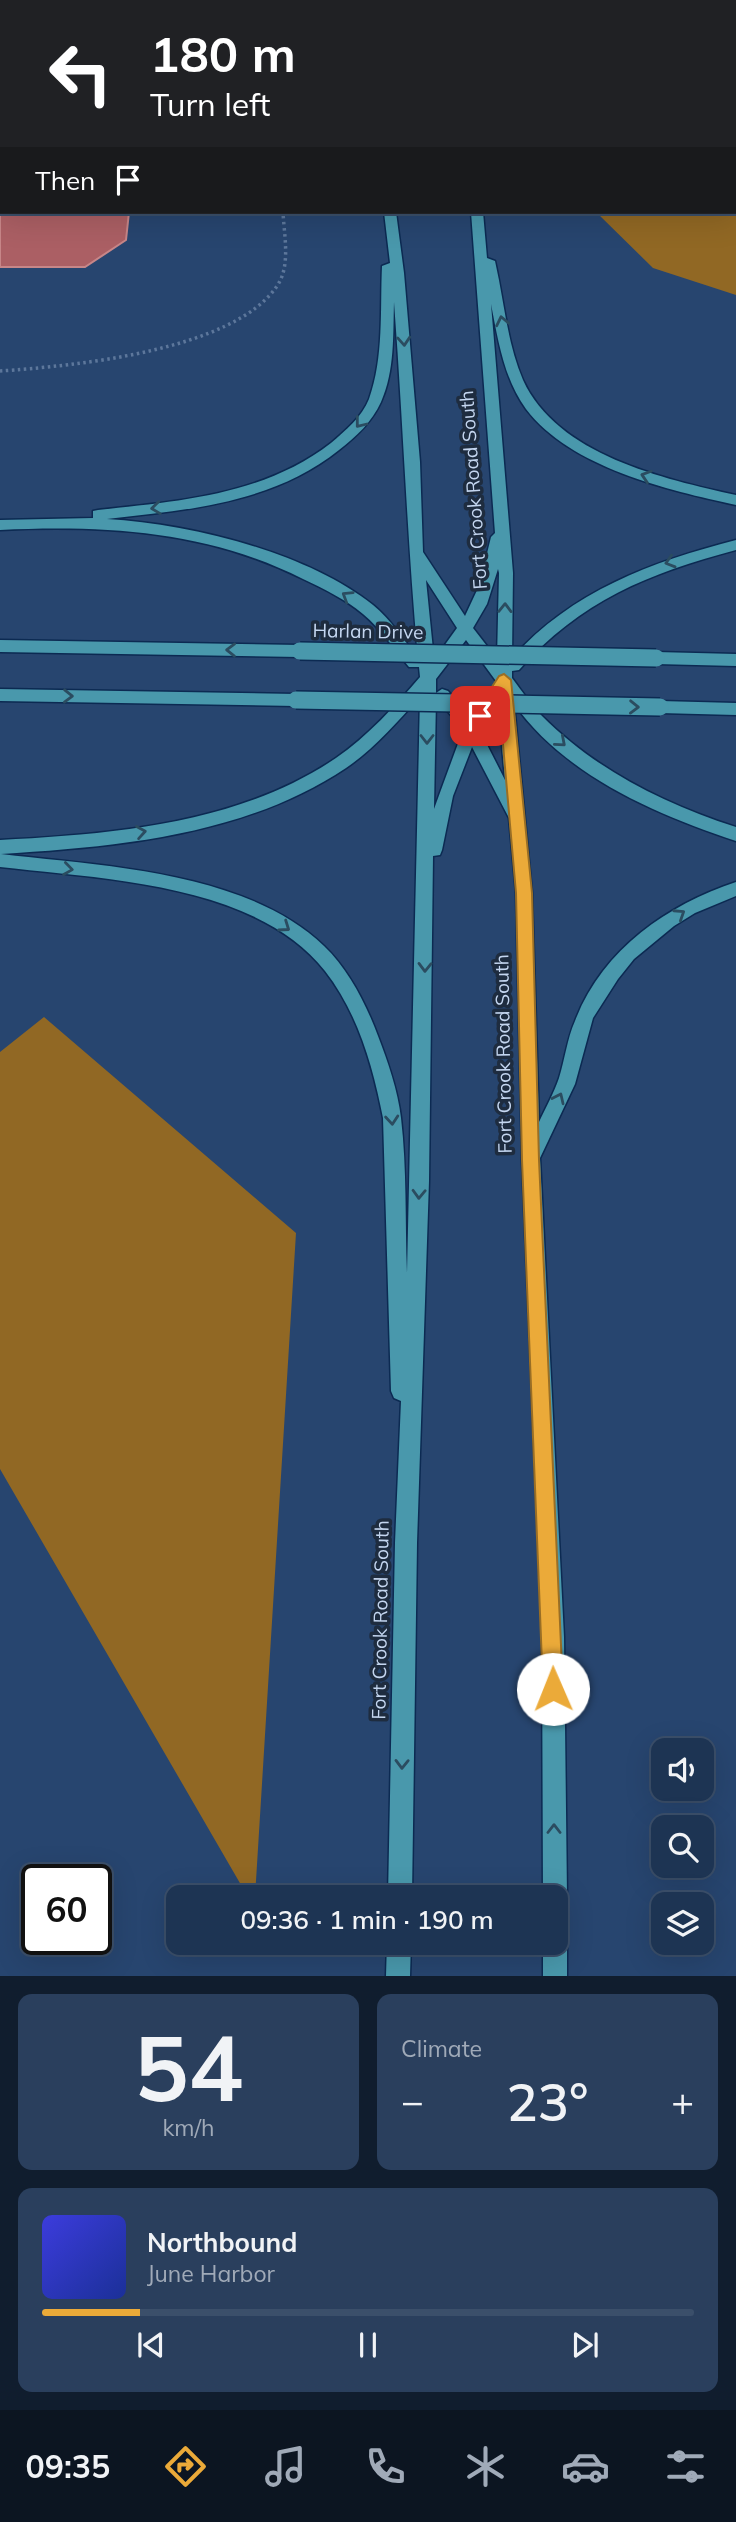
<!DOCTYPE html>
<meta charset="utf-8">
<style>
:root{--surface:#1d3453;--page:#2a3f5d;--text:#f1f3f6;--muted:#a0aab8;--line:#3b4f6a;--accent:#ebaa39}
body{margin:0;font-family:Mulish,sans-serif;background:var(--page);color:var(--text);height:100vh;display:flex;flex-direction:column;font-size:26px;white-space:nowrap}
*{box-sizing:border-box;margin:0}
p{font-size:23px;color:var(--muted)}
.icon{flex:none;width:38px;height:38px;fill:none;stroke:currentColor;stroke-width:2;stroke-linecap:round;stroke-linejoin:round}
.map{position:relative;height:1976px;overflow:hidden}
.panel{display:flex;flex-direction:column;gap:18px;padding:18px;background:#101d2e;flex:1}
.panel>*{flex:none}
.guide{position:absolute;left:0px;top:0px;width:737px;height:214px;box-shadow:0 7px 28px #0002,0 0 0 2px var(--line);background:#202124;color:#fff;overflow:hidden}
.controls{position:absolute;left:651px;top:1738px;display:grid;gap:14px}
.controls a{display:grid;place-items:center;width:63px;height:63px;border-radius:14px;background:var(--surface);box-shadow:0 7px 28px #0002,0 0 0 2px var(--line);font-size:35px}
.speed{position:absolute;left:21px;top:1864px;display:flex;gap:14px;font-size:35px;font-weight:700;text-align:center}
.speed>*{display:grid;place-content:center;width:91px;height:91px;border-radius:50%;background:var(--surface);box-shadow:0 7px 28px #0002,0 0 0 2px var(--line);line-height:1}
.speed .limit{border:4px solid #111;border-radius:10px;background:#fff;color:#111}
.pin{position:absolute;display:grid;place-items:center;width:60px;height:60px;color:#fff;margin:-30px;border-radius:14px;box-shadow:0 4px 10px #0006}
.me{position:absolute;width:77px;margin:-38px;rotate:359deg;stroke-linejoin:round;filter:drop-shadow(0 0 5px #0008)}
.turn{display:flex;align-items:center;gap:24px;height:147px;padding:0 35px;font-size:32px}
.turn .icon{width:91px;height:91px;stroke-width:2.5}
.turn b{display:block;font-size:49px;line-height:60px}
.then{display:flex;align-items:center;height:66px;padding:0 35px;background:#0003;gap:14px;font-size:26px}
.big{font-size:52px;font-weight:600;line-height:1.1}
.panel .card{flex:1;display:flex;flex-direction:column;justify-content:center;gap:10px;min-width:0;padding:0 24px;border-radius:14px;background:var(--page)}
.panel .dial{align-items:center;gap:0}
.dial b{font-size:91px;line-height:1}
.song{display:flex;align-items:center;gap:21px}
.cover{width:84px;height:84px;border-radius:10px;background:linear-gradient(135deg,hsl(240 70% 55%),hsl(230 70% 35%))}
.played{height:7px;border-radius:4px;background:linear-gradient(90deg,var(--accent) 15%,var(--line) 15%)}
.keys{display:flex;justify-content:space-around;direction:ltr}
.heat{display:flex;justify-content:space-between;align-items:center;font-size:38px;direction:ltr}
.panel .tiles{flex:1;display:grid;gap:18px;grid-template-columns:1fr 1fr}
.card:last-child{grid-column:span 2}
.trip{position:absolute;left:166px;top:1885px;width:402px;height:70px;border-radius:14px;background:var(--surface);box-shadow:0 7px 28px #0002,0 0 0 2px var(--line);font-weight:600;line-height:70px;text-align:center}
.dock{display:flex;height:112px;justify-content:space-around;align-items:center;background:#0c1521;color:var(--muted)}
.dock .icon{width:49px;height:49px}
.dock .selected{color:var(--accent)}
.dock b{font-size:32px;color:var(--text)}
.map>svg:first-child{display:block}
</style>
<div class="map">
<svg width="736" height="1976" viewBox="0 0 736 1976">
<rect width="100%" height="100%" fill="#27456f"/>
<path fill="#916824" d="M735,84H736V295L653,268L596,212H735Z
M44,1017L296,1233L255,1897H248L0,1469V1052Z"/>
<path fill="#ab5f64" stroke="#c78688" stroke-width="2" d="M0,199L2,212H129L126,240L85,267H0Z"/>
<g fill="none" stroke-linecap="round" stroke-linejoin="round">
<g stroke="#0c2a52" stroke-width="3">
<path id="primary" d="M363,0H375V2H364Z
M433,0H445V2H433Z
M384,212H396L404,273L420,462L423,552L465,616L479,586L491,537L495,533L471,212H483L487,258L495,261C504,300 507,343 523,380C557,455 664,479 736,495V505C668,490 571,468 526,409C504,379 498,340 491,304L513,573L512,658C572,591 651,562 736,540V550C649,573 580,601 519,670L512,671V678C522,691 531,705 542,716C596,770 664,804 736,827V841C655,814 566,776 514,704L532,893L539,1122C546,1107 554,1093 559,1078C565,1059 567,1039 575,1021C602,950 667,905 736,882V896L695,913L674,926L634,959L618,979L593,1018L575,1084L540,1158L564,1637L567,1897L563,1905L556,1908V1897H543L542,1637L522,1160L516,893L509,818L472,747L453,796L442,850L440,855L433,856L429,1181L417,1543L412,1897H388L395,1543L401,1401L394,1398L391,1391L383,1118C373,1067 358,1013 325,971C256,883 102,879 0,867V840C114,834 239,824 336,758C368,736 395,706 420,677L419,667H409C394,649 381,629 363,614C345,599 324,589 303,579C208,531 105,525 0,530V520L93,518V511L98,510C180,501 264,495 331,443C345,431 362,417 369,399C384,357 380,310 382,266L390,263ZM394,302C403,420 407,539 418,658C404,640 391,620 373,605C306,552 191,524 107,519C188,510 273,503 339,450C356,437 372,422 381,402C395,371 393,334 394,302ZM498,569L499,573L497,659L473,628L487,604ZM426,580L457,628L434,660ZM466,640L496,681L497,686L490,688L470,717L448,691L442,689L436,693V679ZM420,697L407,1273C405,1222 407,1169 401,1118C398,1091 388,1062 378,1036C366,1004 349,970 324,946C246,871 103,866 1,854C119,847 246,835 346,768C374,749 397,722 420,697ZM436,697L463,730L434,809ZM498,701L505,780L479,729Z
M0,640L300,645L308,651L300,657L0,652Z
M656,652L736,654V666L656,664L648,658Z
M0,689L296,694L304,700L296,706L0,701Z
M660,701L736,703V715L660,713L652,707Z
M556,1931L563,1934L567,1942V1976H543V1942H556Z
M387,1942H411L410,1976H386Z"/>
</g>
<path stroke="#5d779b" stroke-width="3.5" stroke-dasharray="2.5 3.5" stroke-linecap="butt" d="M0,371C73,366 233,351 277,286C291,266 284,235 283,212"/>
<use href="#primary" fill="#4998ac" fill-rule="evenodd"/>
<g stroke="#0c2a52" stroke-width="20" stroke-linecap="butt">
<path id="primary-bridge" d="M300,651L656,658
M296,700L660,707"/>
</g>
<use href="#primary-bridge" stroke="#4998ac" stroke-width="17"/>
</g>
<defs><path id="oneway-chevron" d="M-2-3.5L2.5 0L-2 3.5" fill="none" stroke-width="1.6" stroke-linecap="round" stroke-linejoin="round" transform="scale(1.75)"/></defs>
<g stroke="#2b4c60">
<use href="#oneway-chevron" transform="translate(502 321) rotate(-102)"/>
<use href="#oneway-chevron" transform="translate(404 341) rotate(86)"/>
<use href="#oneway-chevron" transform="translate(360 423) rotate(128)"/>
<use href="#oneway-chevron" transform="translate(646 476) rotate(-162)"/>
<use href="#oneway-chevron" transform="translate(156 508) rotate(173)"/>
<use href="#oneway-chevron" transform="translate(670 562) rotate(163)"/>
<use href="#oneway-chevron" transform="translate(347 596) rotate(-148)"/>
<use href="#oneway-chevron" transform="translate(505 608) rotate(-89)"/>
<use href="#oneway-chevron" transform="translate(231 650) rotate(-179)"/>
<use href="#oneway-chevron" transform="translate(68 696) rotate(1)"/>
<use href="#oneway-chevron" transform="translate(634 707) rotate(1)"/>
<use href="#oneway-chevron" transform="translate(427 739) rotate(90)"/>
<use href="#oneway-chevron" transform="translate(561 742) rotate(41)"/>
<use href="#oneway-chevron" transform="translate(141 832) rotate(-10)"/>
<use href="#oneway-chevron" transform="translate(68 869) rotate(8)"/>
<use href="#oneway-chevron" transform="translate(680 914) rotate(-33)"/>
<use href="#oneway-chevron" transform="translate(285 927) rotate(35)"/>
<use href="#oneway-chevron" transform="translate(425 967) rotate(91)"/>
<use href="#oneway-chevron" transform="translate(559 1098) rotate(-65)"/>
<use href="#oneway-chevron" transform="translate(392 1120) rotate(85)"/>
<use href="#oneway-chevron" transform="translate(419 1194) rotate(92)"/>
<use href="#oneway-chevron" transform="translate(402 1764) rotate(91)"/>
<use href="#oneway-chevron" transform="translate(554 1829) rotate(-90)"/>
</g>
<path fill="#ebaa39" stroke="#996e25" stroke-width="2" d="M504,674L511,680L532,893L539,1160L563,1689L560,1696L553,1699L546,1696L543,1689L522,1160L516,893L499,699L485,720L480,722L473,716L499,676Z"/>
<g text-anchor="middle" stroke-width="7" stroke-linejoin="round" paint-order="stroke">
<g font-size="19" fill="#c4d6f0" stroke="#1e2c3f">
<text transform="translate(473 490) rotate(-94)" y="7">Fort Crook Road South</text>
<text transform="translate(368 631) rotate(1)" y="7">Harlan Drive</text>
<text transform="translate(503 1054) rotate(-91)" y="7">Fort Crook Road South</text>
<text transform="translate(380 1620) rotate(-89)" y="7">Fort Crook Road South</text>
</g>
</g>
</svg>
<div class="controls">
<a><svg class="icon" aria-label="sound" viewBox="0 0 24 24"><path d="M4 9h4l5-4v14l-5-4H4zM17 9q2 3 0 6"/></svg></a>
<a><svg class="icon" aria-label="search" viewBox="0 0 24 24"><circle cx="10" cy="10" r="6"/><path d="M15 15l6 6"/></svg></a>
<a><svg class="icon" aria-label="layers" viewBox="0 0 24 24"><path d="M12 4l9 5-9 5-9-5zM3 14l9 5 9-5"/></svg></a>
</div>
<div class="speed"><div class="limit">60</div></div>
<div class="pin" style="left:480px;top:716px;background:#d93025"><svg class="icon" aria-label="arrive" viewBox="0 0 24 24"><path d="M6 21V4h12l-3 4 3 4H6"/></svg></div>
<svg class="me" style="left:553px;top:1689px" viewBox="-20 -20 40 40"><circle r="19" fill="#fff"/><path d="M0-13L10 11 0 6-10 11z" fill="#ebaa39"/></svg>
<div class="trip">09:36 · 1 min · 190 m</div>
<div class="guide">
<div class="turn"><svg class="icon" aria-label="left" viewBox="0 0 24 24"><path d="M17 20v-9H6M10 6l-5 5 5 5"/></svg><div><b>180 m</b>Turn left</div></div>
<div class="then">Then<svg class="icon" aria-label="arrive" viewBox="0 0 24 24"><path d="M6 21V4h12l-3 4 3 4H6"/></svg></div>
</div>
</div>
<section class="panel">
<div class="tiles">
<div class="card dial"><b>54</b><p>km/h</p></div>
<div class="card"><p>Climate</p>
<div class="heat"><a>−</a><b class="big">23°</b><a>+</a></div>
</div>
<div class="card">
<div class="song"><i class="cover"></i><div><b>Northbound</b><p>June Harbor</p></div></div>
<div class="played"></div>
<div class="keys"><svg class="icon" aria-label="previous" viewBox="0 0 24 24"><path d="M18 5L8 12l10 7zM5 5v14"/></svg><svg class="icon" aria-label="pause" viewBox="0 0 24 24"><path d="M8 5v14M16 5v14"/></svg><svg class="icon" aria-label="next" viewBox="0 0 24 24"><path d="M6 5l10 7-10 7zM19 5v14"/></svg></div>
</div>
</div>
</section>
<nav class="dock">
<b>09:35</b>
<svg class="icon selected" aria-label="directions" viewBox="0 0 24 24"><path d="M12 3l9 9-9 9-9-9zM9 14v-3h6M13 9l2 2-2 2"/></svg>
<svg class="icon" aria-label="music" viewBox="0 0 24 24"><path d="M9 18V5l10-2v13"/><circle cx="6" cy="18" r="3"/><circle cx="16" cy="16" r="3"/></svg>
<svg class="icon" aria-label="phone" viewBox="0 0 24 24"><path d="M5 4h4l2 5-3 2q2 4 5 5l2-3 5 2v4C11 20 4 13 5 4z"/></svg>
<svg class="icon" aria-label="climate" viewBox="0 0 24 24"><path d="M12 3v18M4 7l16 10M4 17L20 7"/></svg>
<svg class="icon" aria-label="car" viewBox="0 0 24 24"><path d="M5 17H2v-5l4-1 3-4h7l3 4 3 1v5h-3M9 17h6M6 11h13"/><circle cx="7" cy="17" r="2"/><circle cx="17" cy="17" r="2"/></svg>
<svg class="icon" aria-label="filters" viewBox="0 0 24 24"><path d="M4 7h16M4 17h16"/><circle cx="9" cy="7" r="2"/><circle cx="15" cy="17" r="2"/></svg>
</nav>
